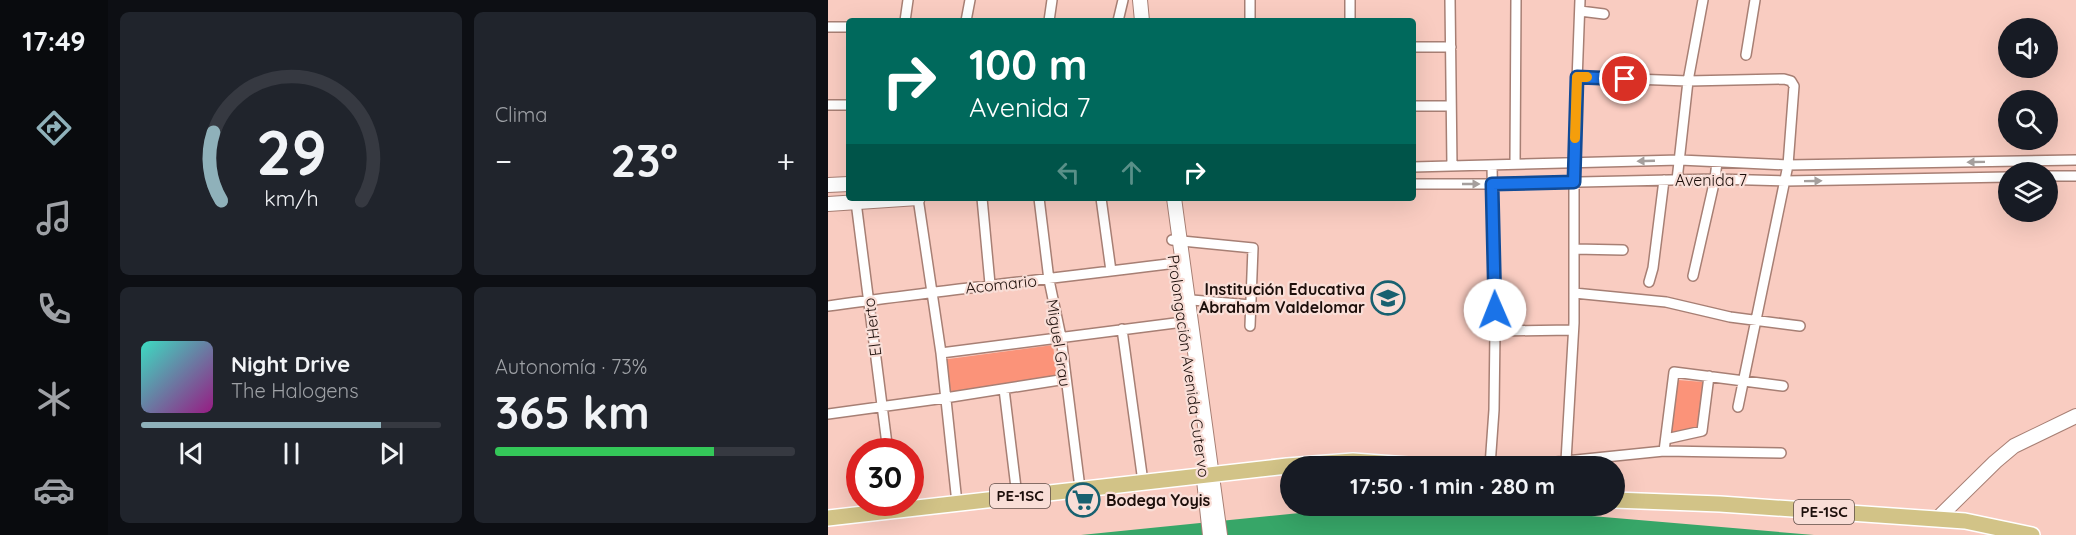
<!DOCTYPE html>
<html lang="es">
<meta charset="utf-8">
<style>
:root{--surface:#171b24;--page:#20242c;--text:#f1f3f6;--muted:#9ea1a6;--line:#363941;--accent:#8fb1ba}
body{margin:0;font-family:Quicksand,sans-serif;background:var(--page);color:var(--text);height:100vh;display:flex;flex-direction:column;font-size:22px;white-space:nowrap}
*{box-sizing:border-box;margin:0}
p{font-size:20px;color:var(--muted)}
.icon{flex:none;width:33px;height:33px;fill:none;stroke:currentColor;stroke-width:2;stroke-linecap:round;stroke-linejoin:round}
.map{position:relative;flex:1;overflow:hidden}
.sheet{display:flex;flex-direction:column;gap:12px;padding:12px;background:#0d0f14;width:720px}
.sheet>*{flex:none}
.hud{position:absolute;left:18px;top:18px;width:570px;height:183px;border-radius:6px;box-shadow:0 6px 24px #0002;background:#00695c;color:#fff;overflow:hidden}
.buttons{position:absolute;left:1170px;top:18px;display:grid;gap:12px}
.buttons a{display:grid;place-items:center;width:60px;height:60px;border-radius:50%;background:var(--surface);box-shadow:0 6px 24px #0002;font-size:30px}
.speed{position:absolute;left:18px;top:438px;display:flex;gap:12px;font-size:30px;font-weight:700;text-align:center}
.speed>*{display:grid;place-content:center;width:78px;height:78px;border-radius:50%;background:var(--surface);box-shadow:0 6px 24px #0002;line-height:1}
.speed .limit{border:9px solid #d22;background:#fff;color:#111}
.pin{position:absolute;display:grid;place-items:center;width:51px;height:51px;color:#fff;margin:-26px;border:3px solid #fff;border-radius:50%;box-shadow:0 2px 6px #0007}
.me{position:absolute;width:66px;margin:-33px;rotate:359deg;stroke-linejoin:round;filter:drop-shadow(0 0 4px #0008)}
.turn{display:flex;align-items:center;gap:21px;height:126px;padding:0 24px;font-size:27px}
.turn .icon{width:78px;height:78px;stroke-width:2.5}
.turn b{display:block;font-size:42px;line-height:51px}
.lanes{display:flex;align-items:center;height:57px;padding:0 24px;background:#0003;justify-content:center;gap:30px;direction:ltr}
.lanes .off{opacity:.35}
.big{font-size:45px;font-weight:700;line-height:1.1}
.sheet .widget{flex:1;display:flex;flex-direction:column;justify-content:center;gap:9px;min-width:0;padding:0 21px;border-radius:9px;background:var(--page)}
.sheet .dial{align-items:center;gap:0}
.dial svg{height:156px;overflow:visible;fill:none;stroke:var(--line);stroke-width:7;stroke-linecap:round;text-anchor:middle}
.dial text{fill:var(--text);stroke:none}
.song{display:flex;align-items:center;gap:18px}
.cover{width:72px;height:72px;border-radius:9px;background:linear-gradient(135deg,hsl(170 70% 55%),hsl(310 70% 35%))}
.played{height:6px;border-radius:3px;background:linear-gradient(90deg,var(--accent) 80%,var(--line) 80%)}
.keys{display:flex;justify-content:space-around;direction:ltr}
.heat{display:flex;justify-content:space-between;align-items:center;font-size:33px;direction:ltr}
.charge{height:9px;border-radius:4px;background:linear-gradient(90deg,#34c759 73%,var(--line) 0)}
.sheet .tiles{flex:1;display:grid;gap:12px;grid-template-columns:repeat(2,1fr)}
.trip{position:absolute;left:452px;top:456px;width:345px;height:60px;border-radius:30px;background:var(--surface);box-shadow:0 6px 24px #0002;font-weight:700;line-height:60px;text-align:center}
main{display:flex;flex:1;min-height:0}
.tabs{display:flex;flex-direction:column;width:108px;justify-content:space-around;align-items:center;background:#090b0e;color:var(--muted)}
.tabs .icon{width:42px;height:42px}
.tabs .selected{color:var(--accent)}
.tabs b{font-size:27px;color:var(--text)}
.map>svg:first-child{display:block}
</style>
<main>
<nav class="tabs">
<b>17:49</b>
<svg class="icon selected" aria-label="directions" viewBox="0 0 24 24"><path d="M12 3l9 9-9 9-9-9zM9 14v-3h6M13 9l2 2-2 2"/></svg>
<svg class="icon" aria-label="music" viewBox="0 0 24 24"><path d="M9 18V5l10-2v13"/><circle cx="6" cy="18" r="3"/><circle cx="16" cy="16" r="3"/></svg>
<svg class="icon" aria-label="phone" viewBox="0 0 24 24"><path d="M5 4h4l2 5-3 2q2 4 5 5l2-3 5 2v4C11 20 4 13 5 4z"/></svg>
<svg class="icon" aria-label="climate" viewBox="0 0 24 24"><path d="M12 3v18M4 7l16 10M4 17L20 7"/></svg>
<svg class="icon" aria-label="car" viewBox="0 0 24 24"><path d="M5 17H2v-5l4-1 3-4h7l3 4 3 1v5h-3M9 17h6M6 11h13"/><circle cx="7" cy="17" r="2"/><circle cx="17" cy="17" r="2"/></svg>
</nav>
<section class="sheet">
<div class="tiles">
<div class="widget dial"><svg viewBox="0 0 100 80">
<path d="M14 69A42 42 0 1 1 86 69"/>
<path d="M14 69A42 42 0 0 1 10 34" stroke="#8fb1ba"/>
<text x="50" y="56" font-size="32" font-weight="700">29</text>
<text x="50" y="72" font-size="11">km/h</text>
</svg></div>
<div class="widget"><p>Clima</p>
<div class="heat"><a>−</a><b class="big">23°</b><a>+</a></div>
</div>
<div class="widget">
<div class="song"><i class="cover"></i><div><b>Night Drive</b><p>The Halogens</p></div></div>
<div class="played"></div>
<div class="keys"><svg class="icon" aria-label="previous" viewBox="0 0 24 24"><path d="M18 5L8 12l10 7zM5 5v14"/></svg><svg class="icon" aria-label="pause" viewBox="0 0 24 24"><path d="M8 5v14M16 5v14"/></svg><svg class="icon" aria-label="next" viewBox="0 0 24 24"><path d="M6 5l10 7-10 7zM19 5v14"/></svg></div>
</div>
<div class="widget"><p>Autonomía · 73%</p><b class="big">365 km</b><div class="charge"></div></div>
</div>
</section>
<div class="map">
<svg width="1248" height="535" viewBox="0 0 1248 535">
<rect width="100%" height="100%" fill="#f9ccc1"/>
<path fill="#fb9379" d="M225,345L229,379L117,394L113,360Z
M850,380L875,382L869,427L842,433Z"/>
<path fill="#37a668" d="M541,506H645L986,535H253Z"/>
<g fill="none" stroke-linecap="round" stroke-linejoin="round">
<g stroke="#a77f74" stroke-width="12">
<path id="street" d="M422,0V21
M522,0V21
M622,0L624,166
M875,0L860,81L956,79L963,81L966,86L960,165L910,407
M752,11L776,14
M77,21L80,0
M138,21L142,0
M221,21L224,0
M290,21L295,0
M0,27H21
M585,47H623
M918,55L927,0
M749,77L860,81L849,180
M0,105H21
M585,106H623
M687,164L688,0
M585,167L852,160L960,165L1248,160
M1220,176H1248
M585,184H664L887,179L957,181L1180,177
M90,198L113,353L129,503
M154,198L162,284
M211,198L221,280L233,337L252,488
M273,198L283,271
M28,202L60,452
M344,240L425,248L422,326
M746,249L795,250
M865,276L887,179L889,162
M821,282L825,268L836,180
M746,293L838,302L902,317L972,326
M352,299L423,305
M0,306C115,290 231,278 347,263
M294,329L315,482
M667,331L745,330
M113,353L355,322
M176,389L189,496
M0,414L117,398L238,379
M838,439L874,431L881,376
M836,451L846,372L955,386
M738,461L746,323V163L752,0
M663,462L688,466L836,451L953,453
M662,466L666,410L667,331L664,165"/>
</g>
<g stroke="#a77f74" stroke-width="16">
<path id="secondary" d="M312,0L314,21
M0,185L21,184
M346,198L392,535
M0,204L90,198
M376,480L382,535
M1109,519L1167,462L1186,446L1248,416"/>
</g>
<g stroke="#fff" stroke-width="18">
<path id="primary" d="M786,500L892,504L1137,521L1204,535
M0,518L459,466L525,461L594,466"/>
</g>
<use href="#street" stroke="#fff" stroke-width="9"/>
<use href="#secondary" stroke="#fff" stroke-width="14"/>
<use href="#primary" stroke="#d2c387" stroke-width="15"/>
</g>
<defs><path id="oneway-solid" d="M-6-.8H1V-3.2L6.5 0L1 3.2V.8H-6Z" transform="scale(1.5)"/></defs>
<g fill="#a59f9d">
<use href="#oneway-solid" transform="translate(818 161) rotate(178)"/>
<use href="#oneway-solid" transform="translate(1148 162) rotate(179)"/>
<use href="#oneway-solid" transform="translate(985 181) rotate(-1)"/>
<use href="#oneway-solid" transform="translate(643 184)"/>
</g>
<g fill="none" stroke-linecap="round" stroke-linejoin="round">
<g stroke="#114b97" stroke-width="15">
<path id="route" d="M667,310L664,184L746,182L749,77L797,79"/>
</g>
<use href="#route" stroke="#1a73e8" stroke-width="10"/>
<path stroke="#f59e0b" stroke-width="10" d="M747,138L749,77H759"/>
</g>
<defs>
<g id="school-ring" transform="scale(1.725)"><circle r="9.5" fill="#f9ded7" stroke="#186170" stroke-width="1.5"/><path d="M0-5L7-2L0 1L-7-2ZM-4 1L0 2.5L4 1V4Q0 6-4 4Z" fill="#186170"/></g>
<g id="supermarket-ring" transform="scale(1.725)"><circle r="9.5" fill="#f9ded7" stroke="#186170" stroke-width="1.5"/><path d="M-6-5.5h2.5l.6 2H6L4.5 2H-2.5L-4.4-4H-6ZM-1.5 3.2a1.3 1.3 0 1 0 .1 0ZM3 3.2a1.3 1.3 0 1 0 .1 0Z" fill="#186170"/></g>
</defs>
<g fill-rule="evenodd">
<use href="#school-ring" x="560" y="298"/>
<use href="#supermarket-ring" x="255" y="500"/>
</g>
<g text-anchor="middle" stroke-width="4.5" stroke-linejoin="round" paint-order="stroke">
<g fill="#f9ded7" stroke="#5f4d48" stroke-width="1.5">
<rect x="162" y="484" width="60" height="24" rx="4.5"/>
<rect x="966" y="500" width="60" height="24" rx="4.5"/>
</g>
<g font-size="15" font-weight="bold" fill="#1d0f0b">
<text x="192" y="501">PE-1SC</text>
<text x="996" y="517">PE-1SC</text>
</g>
<g font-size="16" fill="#1d0f0b" stroke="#f9ded7">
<text x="883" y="186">Avenida 7</text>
<text transform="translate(173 284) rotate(-6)" y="6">Acomario</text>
<text transform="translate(44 327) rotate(-97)" y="6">El Herto</text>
<text transform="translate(231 343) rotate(81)" y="6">Miguel Grau</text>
<text transform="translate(361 366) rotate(82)" y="6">Prolongación Avenida Cutervo</text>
</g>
<g font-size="16" font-weight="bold" fill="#1d0f0b" stroke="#f9ded7" text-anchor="end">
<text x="537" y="295">Institución Educativa<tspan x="537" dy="18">Abraham Valdelomar</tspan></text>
<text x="278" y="506" text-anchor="start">Bodega Yoyis</text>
</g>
</g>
</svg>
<div class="buttons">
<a><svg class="icon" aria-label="sound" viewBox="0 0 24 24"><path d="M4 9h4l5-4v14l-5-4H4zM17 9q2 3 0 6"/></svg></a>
<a><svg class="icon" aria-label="search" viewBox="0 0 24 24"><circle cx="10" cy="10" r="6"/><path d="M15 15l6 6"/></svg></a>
<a><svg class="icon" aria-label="layers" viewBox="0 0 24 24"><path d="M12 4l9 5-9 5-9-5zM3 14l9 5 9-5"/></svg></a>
</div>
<div class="speed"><div class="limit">30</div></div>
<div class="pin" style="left:797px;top:79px;background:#d93025"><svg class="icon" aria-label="arrive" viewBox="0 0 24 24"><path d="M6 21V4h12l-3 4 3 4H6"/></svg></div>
<svg class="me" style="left:667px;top:310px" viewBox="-20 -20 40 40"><circle r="19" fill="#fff"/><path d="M0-13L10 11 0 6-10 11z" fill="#1a73e8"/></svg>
<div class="trip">17:50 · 1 min · 280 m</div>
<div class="hud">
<div class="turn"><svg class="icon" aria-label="right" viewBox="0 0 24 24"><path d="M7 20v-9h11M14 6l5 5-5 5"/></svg><div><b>100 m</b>Avenida 7</div></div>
<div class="lanes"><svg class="icon off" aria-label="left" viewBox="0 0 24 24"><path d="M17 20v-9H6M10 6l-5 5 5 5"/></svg><svg class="icon off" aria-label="ahead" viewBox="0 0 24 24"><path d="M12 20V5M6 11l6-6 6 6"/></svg><svg class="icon" aria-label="right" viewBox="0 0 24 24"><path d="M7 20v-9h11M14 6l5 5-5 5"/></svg></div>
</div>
</div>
</main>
